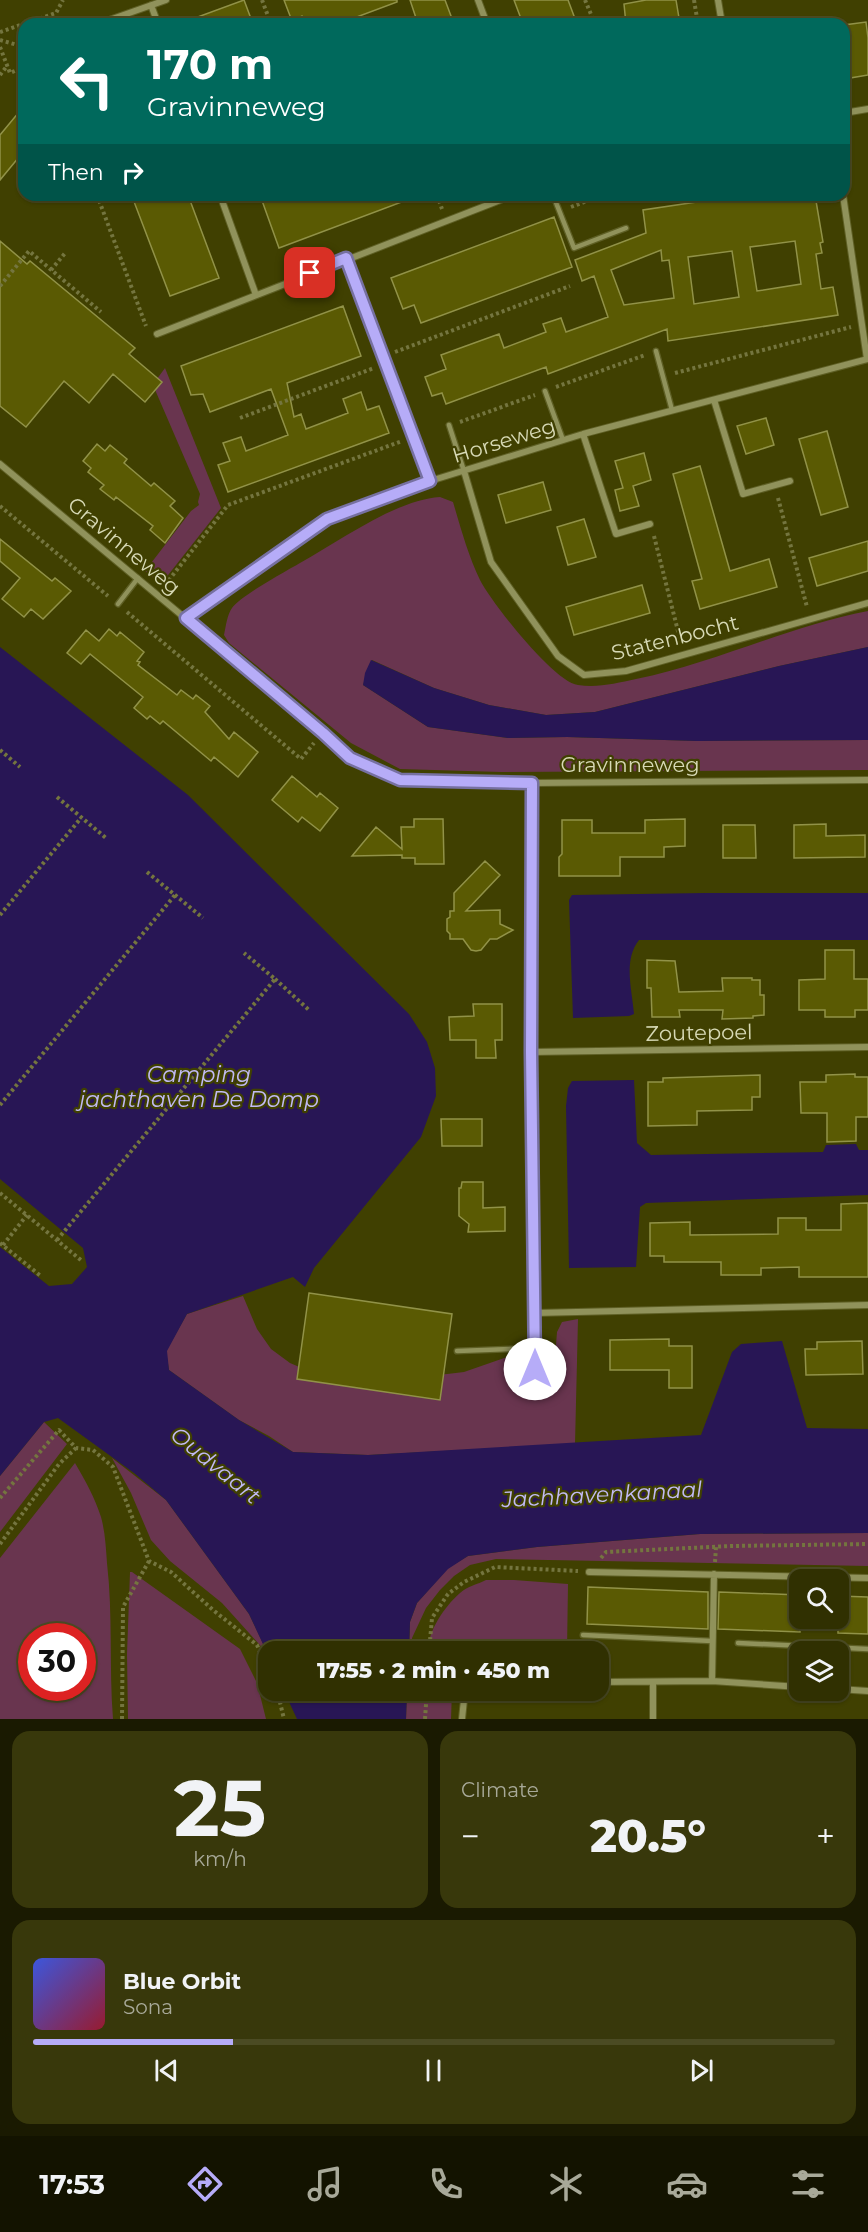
<!DOCTYPE html>
<meta charset="utf-8">
<style>
:root{--surface:#303001;--page:#38380b;--text:#f1f3f6;--muted:#a8a999;--line:#4b4b23;--accent:#b6acf8}
body{margin:0;font-family:Montserrat,sans-serif;background:var(--page);color:var(--text);height:100vh;display:flex;flex-direction:column;font-size:22px;white-space:nowrap}
*{box-sizing:border-box;margin:0}
p{font-size:20px;color:var(--muted)}
.icon{flex:none;width:33px;height:33px;fill:none;stroke:currentColor;stroke-width:2;stroke-linecap:round;stroke-linejoin:round}
.map{position:relative;height:1719px;overflow:hidden}
.panel{display:flex;flex-direction:column;gap:12px;padding:12px;background:#1a1a01;flex:1}
.panel>*{flex:none}
.top-card{position:absolute;left:18px;top:18px;width:832px;height:183px;border-radius:18px;box-shadow:0 2px 4px #0004,0 0 0 2px var(--line);background:#00695c;color:#fff;overflow:hidden}
.tools{position:absolute;left:789px;top:1569px;display:grid;gap:12px}
.tools a{display:grid;place-items:center;width:60px;height:60px;border-radius:12px;background:var(--surface);box-shadow:0 2px 4px #0004,0 0 0 2px var(--line);font-size:30px}
.speed{position:absolute;left:18px;top:1623px;display:flex;gap:12px;font-size:30px;font-weight:700;text-align:center}
.speed>*{display:grid;place-content:center;width:78px;height:78px;border-radius:50%;background:var(--surface);box-shadow:0 2px 4px #0004,0 0 0 2px var(--line);line-height:1}
.speed .limit{border:9px solid #d22;background:#fff;color:#111}
.pin{position:absolute;display:grid;place-items:center;width:51px;height:51px;color:#fff;margin:-26px;border-radius:12px;box-shadow:0 3px 9px #0006}
.me{position:absolute;width:66px;margin:-33px;rotate:0deg;stroke-linejoin:round;filter:drop-shadow(0 0 4px #0008)}
.turn{display:flex;align-items:center;gap:21px;height:126px;padding:0 30px;font-size:27px}
.turn .icon{width:78px;height:78px;stroke-width:2.5}
.turn b{display:block;font-size:42px;line-height:51px}
.then{display:flex;align-items:center;height:57px;padding:0 30px;background:#0003;gap:12px;font-size:22px}
.big{font-size:45px;font-weight:800;line-height:1.1}
.panel .widget{flex:1;display:flex;flex-direction:column;justify-content:center;gap:9px;min-width:0;padding:0 21px;border-radius:18px;background:var(--page)}
.panel .dial{align-items:center;gap:0}
.dial b{font-size:78px;line-height:1}
.song{display:flex;align-items:center;gap:18px}
.cover{width:72px;height:72px;border-radius:9px;background:linear-gradient(135deg,hsl(230 70% 55%),hsl(350 70% 35%))}
.played{height:6px;border-radius:3px;background:linear-gradient(90deg,var(--accent) 25%,var(--line) 25%)}
.keys{display:flex;justify-content:space-around;direction:ltr}
.heat{display:flex;justify-content:space-between;align-items:center;font-size:33px;direction:ltr}
.panel .tiles{flex:1;display:grid;gap:12px;grid-template-columns:1fr 1fr}
.widget:last-child{grid-column:span 2}
.trip{position:absolute;left:258px;top:1641px;width:351px;height:60px;border-radius:18px;background:var(--surface);box-shadow:0 2px 4px #0004,0 0 0 2px var(--line);font-weight:800;line-height:60px;text-align:center}
.tab-bar{display:flex;height:96px;justify-content:space-around;align-items:center;background:#131300;color:var(--muted)}
.tab-bar .icon{width:42px;height:42px}
.tab-bar .current{color:var(--accent)}
.tab-bar b{font-size:27px;color:var(--text)}
.map>svg:first-child{display:block}
</style>
<div class="map">
<svg width="868" height="1719" viewBox="0 0 868 1719">
<rect width="100%" height="100%" fill="#404001"/>
<path fill="#69354f" fill-rule="evenodd" d="M165,368L221,508L161,584L145,571L191,511L199,505L198,502L200,494L156,392L154,383Z
M440,497L453,502C461,529 468,555 480,580C491,602 554,682 578,685C598,688 617,683 636,679C715,663 789,626 868,611V647L779,666L595,712L546,715L489,705L434,688L372,660L363,685L428,727L508,738L567,737L697,741L868,740V770L501,772L400,769L351,743L229,643L224,635C226,626 227,615 232,608C239,597 286,571 300,563C340,541 395,500 440,497Z
M243,1296L257,1329L271,1349L290,1363L311,1372L422,1377L464,1372L516,1354V1383L553,1384L557,1332L562,1322L578,1319L575,1444L368,1455L293,1452L269,1436L239,1420L169,1370L166,1351L187,1314Z
M44,1422L67,1444L0,1532V1476Z
M112,1458L166,1500L249,1614L268,1654L222,1603L170,1561L151,1540L131,1493Z
M75,1463C85,1480 95,1498 101,1517C105,1531 106,1548 107,1563C113,1615 109,1667 113,1719H0V1558ZM32,1636H82V1688H32Z
M868,1533V1566L496,1559L470,1565L454,1576L440,1590L426,1608L412,1638L414,1651L409,1652L410,1622L417,1603L448,1568L468,1556L537,1547L700,1534Z
M130,1572H132L240,1649L257,1683L266,1719H128L127,1654Z
M486,1580H514L568,1584L567,1651H428C428,1631 444,1607 460,1593C466,1587 478,1584 486,1580Z
M425,1690L452,1691L451,1719H406L407,1691H420L421,1692Z"/>
<path fill="#281655" d="M0,647L188,795L409,1014L427,1042L435,1068L436,1096L421,1137L314,1268L305,1287L293,1277L187,1314L167,1351L169,1370L239,1420L293,1452L368,1455L701,1435L732,1352L741,1344L782,1341L807,1428L868,1429V1533L700,1534L537,1547L468,1556L448,1569L417,1603L410,1622L409,1651L268,1652V1655L249,1614L166,1500L134,1473L58,1418L44,1422L0,1476V1247L49,1286L72,1284L87,1267L83,1248L0,1179Z
M868,647V740L697,741L567,737L508,738L428,727L363,685L365,673L371,660L434,688L489,705L546,715L595,712L779,666Z
M705,893H868V940H639C623,960 632,990 634,1014L629,1016L573,1018L569,900L572,895Z
M634,1080L637,1143L651,1155L823,1152L826,1145L856,1144L859,1150H868V1195L646,1203L640,1207L636,1267L569,1268L566,1106L568,1088L572,1081Z
M284,1691H407L406,1719H297Z"/>
<path fill="#5a5a03" stroke="#919248" stroke-width="1.5" fill-rule="evenodd" d="M244,0L253,24H184V22Z
M284,0H397V2L338,24H305L302,16L292,21Z
M410,0H445L454,24H418Z
M514,0H568L577,24H523Z
M646,0H676L680,24H626L624,4Z
M866,22L868,38V75L844,79V25Z
M24,106V151L0,180V135Z
M143,195H188L219,278L170,296L133,199Z
M260,195H415V197L279,248Z
M744,195H815L823,242L820,243L822,253L816,254L821,289L833,287L838,315L668,341L667,329L548,374L546,367L446,404L442,393L432,396L425,377L446,369L441,355L499,334L504,348L546,332L543,324L561,318L566,332L608,317L594,276L582,281L575,260L646,233L643,210ZM795,241L801,284L757,291L750,247ZM661,250L662,261L669,260L674,298L624,305L611,270ZM732,251L739,297L694,304L688,257Z
M554,217L572,267L421,323L414,305L403,309L391,278Z
M0,241L27,264L30,261L135,348L129,354L162,382L145,402L113,374L89,403L64,381L26,427L0,406Z
M343,306L361,356L287,383L294,417L301,414L306,429L348,413L343,399L361,392L367,410L379,406L389,433L228,492L218,465L230,461L223,443L241,437L246,451L288,435L271,389L210,412L203,394L191,395L181,366Z
M766,418L774,445L746,454L737,426Z
M827,431L848,507L821,515L799,439Z
M97,444L105,451L110,445L127,459L124,463L151,486L154,483L175,501L170,506L183,518L165,543L150,530L153,526L116,497L114,500L100,489L104,485L88,472L91,468L83,461Z
M644,453L651,480L633,486L639,506L620,511L615,490L623,488L615,461Z
M700,466L730,571L769,559L777,587L700,609L692,581L702,579L673,474Z
M543,482L551,510L506,523L498,495Z
M584,519L596,557L568,565L557,527Z
M0,539L52,581L55,578L71,591L43,619L31,609L24,617L2,599L20,578L0,561Z
M868,541V571L817,586L809,558Z
M642,585L650,613L574,635L566,607Z
M109,629L117,636L120,632L144,652L137,661L140,662L138,665L177,695L181,690L193,699L196,695L210,706L205,712L229,739L234,732L258,752L238,777L214,757L211,761L163,721L160,724L150,716L147,719L134,708L143,697L90,654L81,664L67,653L86,630L99,641Z
M292,776L317,797L320,793L338,808L320,831L302,817L298,822L272,800Z
M414,819H443L444,864H415V858H402V855L352,856L376,827L402,849L401,827H414Z
M685,819V846L664,847V857H620V876H559V857L562,854V820H592V833H645V820Z
M826,824V836L865,835V857L794,858V825Z
M723,825H755L756,858H723Z
M485,861L500,875L466,911L500,910V924L513,930L497,939H490L481,950L476,951L471,950L463,939H450V934L447,931V919L450,917V911H454V893Z
M825,950H854V979H868V1010H855V1017H825V1010H799V980L825,979Z
M647,960L675,961L679,992L723,991L722,978H752V980H760V995H764V1015L753,1016V1018L722,1019L723,1010H679L680,1017H652L651,988H647Z
M473,1004H502V1040H495L496,1058H476V1040H450L449,1017L474,1016Z
M855,1074V1077H868V1117H856V1141L827,1142V1113H801L800,1082H826V1075Z
M760,1075V1097H752V1110L697,1111V1125L648,1126V1082H663V1078Z
M441,1119H482V1146H442Z
M462,1182H483V1208L505,1207V1231L468,1232L469,1224L459,1216V1188H461Z
M868,1203V1277H799V1267L761,1268V1275H721V1262H664V1256H650V1223L690,1222V1235L778,1234V1218H806V1230H841V1204Z
M309,1293L452,1314L440,1400L297,1379Z
M669,1339V1346H692V1388H669V1370H610V1340Z
M862,1341L863,1374L806,1375L805,1349H817V1342Z
M588,1587L708,1592V1629L587,1624Z
M719,1592L800,1595V1632L718,1629Z
M838,1596L868,1597V1634L838,1633Z"/>
<g fill="none" stroke-linecap="round" stroke-linejoin="round">
<g stroke="#5e5f25" stroke-width="7">
<path id="service" d="M553,195L574,248L626,228
M656,351L672,410
M545,391L563,440
M449,425L464,471
M118,604L138,578
M457,1351L535,1348
M583,1635L712,1641
M738,1643L868,1649"/>
</g>
<g stroke="#5e5f25" stroke-width="8">
<path id="minor" d="M478,0L487,24
M718,0L722,24
M151,5L158,24
M98,24L166,0
M844,113L868,109
M220,195L256,295
M843,195L867,359
M346,258L430,481
M157,334L513,195
M714,400L743,494L790,481
M583,434L616,534L650,524
M0,464L323,733L350,758L400,780L532,783L868,780
M464,471L491,562L558,656L584,675L626,671L868,603
M185,618L327,519L430,481L583,434L868,359
M532,783L531,1052L535,1369
M531,1052L868,1047
M535,1313L868,1305
M589,1572L868,1578
M712,1681L714,1574
M598,1682L712,1681L800,1687
M838,1689L868,1691
M462,1719L465,1690
M653,1719V1683"/>
</g>
<path stroke="#74753f" stroke-width="4" stroke-dasharray="3 3" stroke-linecap="butt" d="M262,0L271,24
M585,0L595,24
M694,0L698,24
M0,32L56,13L63,0
M0,40L24,47
M0,47L10,73L24,67
M19,69L24,83
M0,75L7,66
M97,195L146,326
M437,195L442,209
M571,207L603,195
M51,270L66,252
M0,286L29,251L101,312
M395,352L570,286
M675,373L851,327
M556,387L645,355
M240,418L374,368
M460,422L535,395
M778,498L807,607
M0,506L108,596
M654,536L681,643
M165,585L228,505L402,441
M127,612L301,759L314,743
M0,750L20,767
M57,797L106,838
M147,872L203,918
M0,915L81,818
M275,979L310,1011
M0,1105L175,895
M0,1193L82,1261
M57,1240L275,979L244,953
M0,1243L42,1277
M3,1245L27,1215
M0,1498L59,1430L76,1448L93,1450L113,1467L149,1561L171,1572L213,1610L257,1645L268,1671
M0,1544L59,1464L76,1448
M601,1558L606,1552L731,1546L868,1544
M715,1562L716,1547
M429,1652L432,1618L448,1594L464,1582L495,1567L578,1571
M277,1690L284,1719
M122,1719L123,1607L149,1561
M425,1719L427,1690"/>
<use href="#service" stroke="#90925b" stroke-width="4.5"/>
<use href="#minor" stroke="#90925b" stroke-width="6"/>
</g>
<g fill="none" stroke-linecap="round" stroke-linejoin="round">
<g stroke="#7670a1" stroke-width="15">
<path id="route" d="M310,273L346,258L430,481L327,519L186,618L323,733L350,758L400,780L532,783L531,1052L535,1369"/>
</g>
<use href="#route" stroke="#b6acf8" stroke-width="10"/>
</g>
<g text-anchor="middle" stroke-width="4.5" stroke-linejoin="round" paint-order="stroke">
<g font-size="21" fill="#d7d9b5" stroke="#404001">
<text transform="translate(504 441) rotate(-17)" y="7">Horseweg</text>
<text transform="translate(124 546) rotate(40)" y="7">Gravinneweg</text>
<text transform="translate(675 638) rotate(-14)" y="7">Statenbocht</text>
<text x="630" y="772">Gravinneweg</text>
<text transform="translate(699 1033) rotate(-1)" y="7">Zoutepoel</text>
</g>
<g font-size="22" font-style="italic" fill="#c1baf5" stroke="#404001">
<text x="199" y="1082">Camping<tspan x="199" dy="25">jachthaven De Domp</tspan></text>
<text transform="translate(216 1465) rotate(39)" y="8">Oudvaart</text>
<text transform="translate(602 1494) rotate(-3)" y="8">Jachhavenkanaal</text>
</g>
</g>
</svg>
<div class="tools">
<a><svg class="icon" aria-label="search" viewBox="0 0 24 24"><circle cx="10" cy="10" r="6"/><path d="M15 15l6 6"/></svg></a>
<a><svg class="icon" aria-label="layers" viewBox="0 0 24 24"><path d="M12 4l9 5-9 5-9-5zM3 14l9 5 9-5"/></svg></a>
</div>
<div class="speed"><div class="limit">30</div></div>
<div class="pin" style="left:310px;top:273px;background:#d93025"><svg class="icon" aria-label="arrive" viewBox="0 0 24 24"><path d="M6 21V4h12l-3 4 3 4H6"/></svg></div>
<svg class="me" style="left:535px;top:1369px" viewBox="-20 -20 40 40"><circle r="19" fill="#fff"/><path d="M0-13L10 11 0 6-10 11z" fill="#b6acf8"/></svg>
<div class="trip">17:55 · 2 min · 450 m</div>
<div class="top-card">
<div class="turn"><svg class="icon" aria-label="left" viewBox="0 0 24 24"><path d="M17 20v-9H6M10 6l-5 5 5 5"/></svg><div><b>170 m</b>Gravinneweg</div></div>
<div class="then">Then<svg class="icon" aria-label="right" viewBox="0 0 24 24"><path d="M7 20v-9h11M14 6l5 5-5 5"/></svg></div>
</div>
</div>
<section class="panel">
<div class="tiles">
<div class="widget dial"><b>25</b><p>km/h</p></div>
<div class="widget"><p>Climate</p>
<div class="heat"><a>−</a><b class="big">20.5°</b><a>+</a></div>
</div>
<div class="widget">
<div class="song"><i class="cover"></i><div><b>Blue Orbit</b><p>Sona</p></div></div>
<div class="played"></div>
<div class="keys"><svg class="icon" aria-label="previous" viewBox="0 0 24 24"><path d="M18 5L8 12l10 7zM5 5v14"/></svg><svg class="icon" aria-label="pause" viewBox="0 0 24 24"><path d="M8 5v14M16 5v14"/></svg><svg class="icon" aria-label="next" viewBox="0 0 24 24"><path d="M6 5l10 7-10 7zM19 5v14"/></svg></div>
</div>
</div>
</section>
<nav class="tab-bar">
<b>17:53</b>
<svg class="icon current" aria-label="directions" viewBox="0 0 24 24"><path d="M12 3l9 9-9 9-9-9zM9 14v-3h6M13 9l2 2-2 2"/></svg>
<svg class="icon" aria-label="music" viewBox="0 0 24 24"><path d="M9 18V5l10-2v13"/><circle cx="6" cy="18" r="3"/><circle cx="16" cy="16" r="3"/></svg>
<svg class="icon" aria-label="phone" viewBox="0 0 24 24"><path d="M5 4h4l2 5-3 2q2 4 5 5l2-3 5 2v4C11 20 4 13 5 4z"/></svg>
<svg class="icon" aria-label="climate" viewBox="0 0 24 24"><path d="M12 3v18M4 7l16 10M4 17L20 7"/></svg>
<svg class="icon" aria-label="car" viewBox="0 0 24 24"><path d="M5 17H2v-5l4-1 3-4h7l3 4 3 1v5h-3M9 17h6M6 11h13"/><circle cx="7" cy="17" r="2"/><circle cx="17" cy="17" r="2"/></svg>
<svg class="icon" aria-label="filters" viewBox="0 0 24 24"><path d="M4 7h16M4 17h16"/><circle cx="9" cy="7" r="2"/><circle cx="15" cy="17" r="2"/></svg>
</nav>
